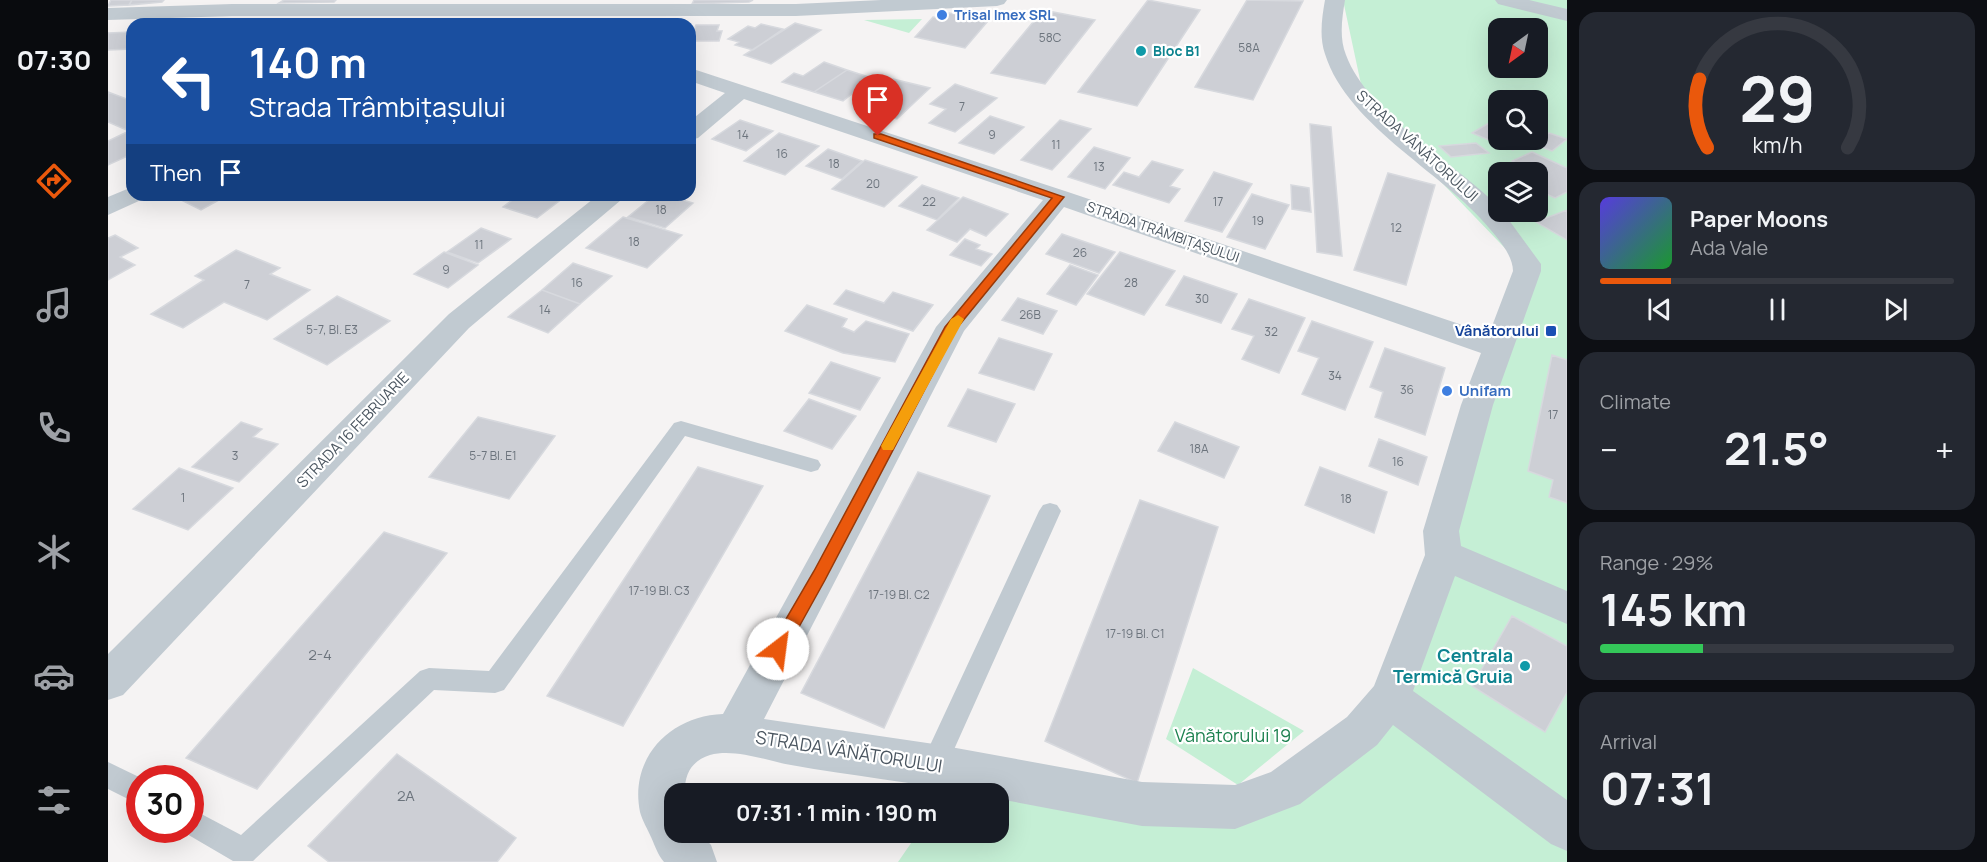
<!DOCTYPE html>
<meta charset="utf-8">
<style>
:root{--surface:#171b24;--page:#242831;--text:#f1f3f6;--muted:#9ea1a6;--line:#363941;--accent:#ea580c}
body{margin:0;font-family:Manrope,sans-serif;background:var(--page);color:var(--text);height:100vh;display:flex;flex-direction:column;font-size:22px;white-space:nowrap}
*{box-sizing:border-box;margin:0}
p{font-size:20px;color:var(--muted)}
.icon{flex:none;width:33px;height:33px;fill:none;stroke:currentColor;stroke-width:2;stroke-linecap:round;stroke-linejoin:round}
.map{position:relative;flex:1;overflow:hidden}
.side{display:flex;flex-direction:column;gap:12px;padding:12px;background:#0d0f14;width:420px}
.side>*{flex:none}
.guide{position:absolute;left:18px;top:18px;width:570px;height:183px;border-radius:18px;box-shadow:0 6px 24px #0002;background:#1a4fa0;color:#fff;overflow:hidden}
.needle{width:39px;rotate:213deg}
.fabs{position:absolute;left:1380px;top:18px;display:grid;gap:12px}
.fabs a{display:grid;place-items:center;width:60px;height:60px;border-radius:12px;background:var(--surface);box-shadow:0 6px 24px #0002;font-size:30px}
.speed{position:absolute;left:18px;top:765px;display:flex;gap:12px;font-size:30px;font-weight:700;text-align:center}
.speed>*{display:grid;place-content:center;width:78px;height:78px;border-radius:50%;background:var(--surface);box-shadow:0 6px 24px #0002;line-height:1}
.speed .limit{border:9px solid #d22;background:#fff;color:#111}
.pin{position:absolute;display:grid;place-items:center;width:51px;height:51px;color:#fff;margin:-62px -26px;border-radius:50% 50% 50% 0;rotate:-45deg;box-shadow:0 0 6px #0007}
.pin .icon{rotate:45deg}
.me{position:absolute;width:66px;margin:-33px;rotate:30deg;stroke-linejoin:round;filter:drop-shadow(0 0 4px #0008)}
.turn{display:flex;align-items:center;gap:21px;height:126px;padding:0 24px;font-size:27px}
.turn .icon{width:78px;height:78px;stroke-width:2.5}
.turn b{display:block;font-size:42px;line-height:51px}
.then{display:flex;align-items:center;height:57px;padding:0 24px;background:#0003;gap:12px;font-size:22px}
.big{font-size:45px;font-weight:700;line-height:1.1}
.side .widget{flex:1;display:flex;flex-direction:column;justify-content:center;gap:9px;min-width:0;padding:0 21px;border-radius:18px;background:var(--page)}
.side .dial{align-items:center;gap:0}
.dial svg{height:156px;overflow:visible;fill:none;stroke:var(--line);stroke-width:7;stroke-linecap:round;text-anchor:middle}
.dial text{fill:var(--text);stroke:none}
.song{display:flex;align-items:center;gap:18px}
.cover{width:72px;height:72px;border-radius:9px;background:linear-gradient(135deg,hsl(250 70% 55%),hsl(130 70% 35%))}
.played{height:6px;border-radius:3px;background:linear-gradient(90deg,var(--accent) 20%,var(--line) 20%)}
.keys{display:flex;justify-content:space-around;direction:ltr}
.heat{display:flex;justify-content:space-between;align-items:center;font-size:33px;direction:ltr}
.charge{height:9px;border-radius:4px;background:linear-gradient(90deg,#34c759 29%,var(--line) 0)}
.trip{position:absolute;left:556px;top:783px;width:345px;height:60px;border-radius:18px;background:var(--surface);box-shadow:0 6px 24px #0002;font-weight:700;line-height:60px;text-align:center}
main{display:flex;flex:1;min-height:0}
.dock{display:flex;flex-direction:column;width:108px;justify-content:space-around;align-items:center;background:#090b0e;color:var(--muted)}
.dock .icon{width:42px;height:42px}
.dock .on{color:var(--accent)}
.dock b{font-size:27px;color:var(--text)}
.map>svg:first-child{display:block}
</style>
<main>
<nav class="dock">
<b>07:30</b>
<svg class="icon on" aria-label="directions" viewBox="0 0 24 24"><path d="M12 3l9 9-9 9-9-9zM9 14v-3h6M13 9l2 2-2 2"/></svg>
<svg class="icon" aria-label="music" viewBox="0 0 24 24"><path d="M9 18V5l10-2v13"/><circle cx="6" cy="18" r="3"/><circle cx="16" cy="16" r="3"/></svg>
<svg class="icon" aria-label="phone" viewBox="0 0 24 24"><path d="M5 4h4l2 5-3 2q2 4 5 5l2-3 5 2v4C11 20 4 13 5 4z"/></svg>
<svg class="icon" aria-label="climate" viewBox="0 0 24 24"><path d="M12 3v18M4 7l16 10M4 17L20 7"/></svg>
<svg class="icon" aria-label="car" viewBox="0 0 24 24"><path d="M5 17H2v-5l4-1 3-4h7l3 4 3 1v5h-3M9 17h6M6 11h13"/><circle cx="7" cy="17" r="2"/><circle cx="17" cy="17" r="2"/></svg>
<svg class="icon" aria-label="filters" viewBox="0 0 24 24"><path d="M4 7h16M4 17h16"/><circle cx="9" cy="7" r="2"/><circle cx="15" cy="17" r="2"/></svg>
</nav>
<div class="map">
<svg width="1459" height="862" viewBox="0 0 1459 862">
<rect width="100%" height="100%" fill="#f5f3f3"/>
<path fill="#c5efd5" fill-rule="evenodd" d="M1235,0H1459V862H790L810,833L891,832V794L838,793L853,771L1126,807L1282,698L1419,271L1257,103ZM1390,28H1430V68H1390ZM1390,100H1430V140H1390ZM1390,172H1430V212H1390Z
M814,19L801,33L756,20Z
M1085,668L1196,731L1130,785L1058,739Z"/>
<path fill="#cdcfd5" stroke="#d7d9de" stroke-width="1.5" d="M3,0H24L21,5L0,6Z
M24,0H56L54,2L21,5Z
M176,0H228L226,2L171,3Z
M586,0H645L641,2L584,4Z
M1040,0L1092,10L1029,106L970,92Z
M1139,0L1195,1L1145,100L1087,87Z
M935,10L987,20L937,84L883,73Z
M841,13L880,21L857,48L807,37L825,17L836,19Z
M687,23L713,30L663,64L636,55Z
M653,24L675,29L645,50L627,45L631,42L620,39L640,26L647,28Z
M588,25H611L609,31H614L611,41H582Z
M24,32V49L0,50V33Z
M716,62L739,70L706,92L674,82L686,73L695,76Z
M1390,63V68H1423L1416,77L1386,69Z
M739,70L764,78L735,101L706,92Z
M785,79L822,88L789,119L751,109Z
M847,84L889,98L847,132L821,123L838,109L822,104Z
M0,92L24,101V154L0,165V141L21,131L0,122Z
M882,116L916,127L886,154L851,143Z
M632,120L665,131L638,151L604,139Z
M952,120L983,129L944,170L913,160Z
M1381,123L1390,127V140H1422L1405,150L1364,133Z
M1202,124L1223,127L1234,256L1209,252Z
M671,133L711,146L677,175L636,161Z
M1441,133L1459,139L1444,151L1426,144Z
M1368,143L1381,153L1343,157L1331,146Z
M986,147L1022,158L997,189L960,177Z
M720,149L754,161L734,179L698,166Z
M1424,152L1459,168V192L1447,198L1430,190V172H1417L1422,170L1404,161Z
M757,160L809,177L776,207L724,189Z
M1044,161L1075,170L1062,186L1072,189L1061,203L1005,185L1016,172L1031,177Z
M1106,172L1144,184L1114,232L1077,221Z
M1280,173L1327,185L1298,285L1246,270Z
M814,185L851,198L829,220L791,206Z
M1183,185L1201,188L1203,212L1184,209Z
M1144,194L1181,205L1157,249L1119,237Z
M77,195H120L93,210L71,199Z
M411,195H459L429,218L395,207Z
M547,195H559L585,203L557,228L520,217Z
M855,197L900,214L878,236L862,229L849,242L819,230Z
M1459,210V240L1428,222Z
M515,217L574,235L539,268L478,248Z
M373,228L403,239L370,263L339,252Z
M954,234L1007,252L991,273L938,254Z
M7,235L30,248L12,257L27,265L0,280V238Z
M857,239L872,245L868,249L884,254L873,266L842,255Z
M128,250L172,268L162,274L202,290L159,320L116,302L75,328L43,314L96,280L87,276Z
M336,252L370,265L340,288L306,274Z
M1012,252L1067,271L1036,315L979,294Z
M465,263L504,276L472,304L434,290Z
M962,265L990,275L968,305L939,294Z
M1076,276L1129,294L1113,323L1058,305Z
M434,290L472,304L440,333L400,317Z
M738,290L776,303L785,292L825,305L805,331L726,304Z
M229,296L282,321L219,365L166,339Z
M910,298L949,311L935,334L894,320Z
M1141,299L1197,318L1171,373L1134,359L1146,336L1124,329Z
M699,305L739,319L734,327L746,332L758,321L801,334L787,362L735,353L677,331Z
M1204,321L1265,342L1237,410L1194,394L1211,358L1190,351Z
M891,338L944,354L926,390L871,373Z
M1277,348L1337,368L1317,435L1267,417L1275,392L1262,387Z
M1444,355L1459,360V503L1441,497L1445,480L1420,471Z
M723,362L772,378L752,410L701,393Z
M860,389L907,404L888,442L840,426Z
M701,399L748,416L724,449L676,431Z
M370,417L447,436L401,499L321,477Z
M133,422L154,429L145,437L170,444L131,482L84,467Z
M1067,422L1131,447L1116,478L1050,451Z
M1271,439L1319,457L1310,485L1261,466Z
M590,467L655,486L515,726L439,696Z
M1212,467L1279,492L1266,533L1197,505Z
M71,468L125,488L80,530L25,509Z
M810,472L882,496L776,728L693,693Z
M1032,500L1110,527L1029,783L937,741Z
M276,532L339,553L149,789L78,758Z
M1404,616L1459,646V692L1437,732L1364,686Z
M289,754L408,838L389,862H221L200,846Z"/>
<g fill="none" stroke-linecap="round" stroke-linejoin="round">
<path fill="#c1cad1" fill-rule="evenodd" d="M573,421L710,460L713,465L710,470L703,472L577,436L396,690L387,693L326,690L145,861H125L72,830H82V808L133,835L312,671L321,668L381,671L566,423Z
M942,503L949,505L953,511L835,774L826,777L817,774L813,765L817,756L931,511L935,505Z
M0,762L33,778L32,805L0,789Z"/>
<path fill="#c1cad1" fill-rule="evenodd" d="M773,0H899L896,4L889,6L688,16H124L0,20V8L124,4H688Z
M1217,0H1237C1234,18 1231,38 1238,55C1260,114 1344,161 1388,204L1390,212H1395L1433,264V271L1385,405L1351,531L1353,546L1459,591V624L1347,576L1305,691L1459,800V851L1443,844L1285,725L1269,745L1192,804L1127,829L1034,826L891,799V794H865C805,782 744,776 683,765C659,761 627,748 602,755C583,761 576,775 577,794H567V832H591L603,845L609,862H556C550,855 547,846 543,837C540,830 534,820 532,812C521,758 562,716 615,714L828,327L935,200L636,99L590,138L582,140V121L617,93L582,81V68L960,192L1381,334L1405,271C1405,258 1395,245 1387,235C1341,175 1240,128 1217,54C1211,37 1214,17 1217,0ZM956,207L1373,353L1353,405L1315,531L1317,555L1266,686L1239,717L1163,772L1127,785L1034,782L826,744L656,719L856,331Z
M1387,0H1421L1459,9V21L1390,4Z
M24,187V195H37L33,200L0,215V197Z
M490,195H519L361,328L15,695L0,700V654L341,314Z"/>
</g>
<path fill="#ea580c" stroke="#983908" stroke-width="1.5" d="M766,134H773L956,197L849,328L717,580L676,654L670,656L664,654L662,649L664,643L706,571L837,327L944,198L766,138Z"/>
<path fill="#f59e0b" d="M850,315L856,319L787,446L785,450H775L773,446L843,319Z"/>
<g fill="#3f7fe0" stroke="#fff" stroke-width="2">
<circle cx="834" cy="15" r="6"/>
<circle cx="1339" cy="391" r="6"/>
</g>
<g fill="#0f9aa8" stroke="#fff" stroke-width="2">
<circle cx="1033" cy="51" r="6"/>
<circle cx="1417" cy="666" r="6"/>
</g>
<rect fill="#1a4fb4" stroke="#fff" stroke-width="2" x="1437" y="325" width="12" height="12" rx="3"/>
<g text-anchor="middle" stroke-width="4.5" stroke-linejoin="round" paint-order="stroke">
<g font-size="12" fill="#6c747d">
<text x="942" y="42">58C</text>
<text x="1141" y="52">58A</text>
<text x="854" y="111">7</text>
<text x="635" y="139">14</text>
<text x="884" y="139">9</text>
<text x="948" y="149">11</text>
<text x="674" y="158">16</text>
<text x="726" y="168">18</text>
<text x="991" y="171">13</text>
<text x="765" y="188">20</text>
<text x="821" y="206">22</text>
<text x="1110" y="206">17</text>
<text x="553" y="214">18</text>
<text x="1150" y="225">19</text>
<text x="1288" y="232">12</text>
<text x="526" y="246">18</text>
<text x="371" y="249">11</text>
<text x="972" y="257">26</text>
<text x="338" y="274">9</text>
<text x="469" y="287">16</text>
<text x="1023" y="287">28</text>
<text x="139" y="289">7</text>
<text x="1094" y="303">30</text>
<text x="437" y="314">14</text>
<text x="922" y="319">26B</text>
<text x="224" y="334">5-7, Bl. E3</text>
<text x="1163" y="336">32</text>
<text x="1227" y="380">34</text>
<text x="1299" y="394">36</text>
<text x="1445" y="419">17</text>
<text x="1091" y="453">18A</text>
<text x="127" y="460">3</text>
<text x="385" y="460">5-7 Bl. E1</text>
<text x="1290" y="466">16</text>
<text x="75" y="502">1</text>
<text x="1238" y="503">18</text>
<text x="551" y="595">17-19 Bl. C3</text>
<text x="791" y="599">17-19 Bl. C2</text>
<text x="1027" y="638">17-19 Bl. C1</text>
</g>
<g font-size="14" font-weight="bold" fill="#366cbe" stroke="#fff" text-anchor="start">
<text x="846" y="20">Trisal Imex SRL</text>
</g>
<g font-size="14" font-weight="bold" fill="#0d838f" stroke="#fff" text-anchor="start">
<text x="1045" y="56">Bloc B1</text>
</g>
<g font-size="14" fill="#4b5660" stroke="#fff">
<text transform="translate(1055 232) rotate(19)" y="5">STRADA TRÂMBIȚAȘULUI</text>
</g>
<g font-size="15" fill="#4b5660" stroke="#fff">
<text transform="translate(1309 146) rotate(42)" y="5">STRADA VÂNĂTORULUI</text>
<text transform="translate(245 430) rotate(-46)" y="5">STRADA 16 FEBRUARIE</text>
</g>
<g font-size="15" font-weight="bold" fill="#164399" stroke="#fff" text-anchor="end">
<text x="1431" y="336">Vânătorului</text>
</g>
<g font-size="15" font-weight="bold" fill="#366cbe" stroke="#fff" text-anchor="start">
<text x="1351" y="396">Unifam</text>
</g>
<g font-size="15" fill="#6c747d">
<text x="212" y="660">2-4</text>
<text x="298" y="801">2A</text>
</g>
<g font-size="18" font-weight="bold" fill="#0d838f" stroke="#fff" text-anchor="end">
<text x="1405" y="662">Centrala<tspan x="1405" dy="21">Termică Gruia</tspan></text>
</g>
<g font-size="18" fill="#1c814f" stroke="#fff">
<text x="1125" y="742">Vânătorului 19</text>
</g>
<g font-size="18" fill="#4b5660" stroke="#fff">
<text transform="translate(741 752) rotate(9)" y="6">STRADA VÂNĂTORULUI</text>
</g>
</g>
</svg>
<div class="fabs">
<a><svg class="needle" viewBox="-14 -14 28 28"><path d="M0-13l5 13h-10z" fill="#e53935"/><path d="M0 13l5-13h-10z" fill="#9ea1a6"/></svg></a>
<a><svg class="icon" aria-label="search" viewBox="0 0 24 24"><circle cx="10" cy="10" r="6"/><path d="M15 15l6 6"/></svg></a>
<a><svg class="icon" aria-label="layers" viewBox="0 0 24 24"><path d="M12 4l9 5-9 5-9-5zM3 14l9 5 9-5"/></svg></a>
</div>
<div class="speed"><div class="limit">30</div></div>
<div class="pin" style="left:770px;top:136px;background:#d93025"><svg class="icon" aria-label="arrive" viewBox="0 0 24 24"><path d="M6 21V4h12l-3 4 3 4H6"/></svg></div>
<svg class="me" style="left:670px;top:649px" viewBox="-20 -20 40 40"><circle r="19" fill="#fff"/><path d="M0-13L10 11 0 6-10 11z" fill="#ea580c"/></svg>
<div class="trip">07:31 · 1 min · 190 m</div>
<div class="guide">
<div class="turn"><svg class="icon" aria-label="left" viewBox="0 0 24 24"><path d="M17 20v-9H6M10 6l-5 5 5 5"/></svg><div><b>140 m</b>Strada Trâmbițașului</div></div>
<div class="then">Then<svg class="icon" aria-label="arrive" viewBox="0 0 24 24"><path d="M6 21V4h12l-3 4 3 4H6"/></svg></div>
</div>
</div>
<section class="side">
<div class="widget dial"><svg viewBox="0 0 100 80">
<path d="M14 69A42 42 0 1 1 86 69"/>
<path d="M14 69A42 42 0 0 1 10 34" stroke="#ea580c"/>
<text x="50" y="56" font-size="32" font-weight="700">29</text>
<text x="50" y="72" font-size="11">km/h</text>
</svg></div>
<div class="widget">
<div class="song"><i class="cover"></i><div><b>Paper Moons</b><p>Ada Vale</p></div></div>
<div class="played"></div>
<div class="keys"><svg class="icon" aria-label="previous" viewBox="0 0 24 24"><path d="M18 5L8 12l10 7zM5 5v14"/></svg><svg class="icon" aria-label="pause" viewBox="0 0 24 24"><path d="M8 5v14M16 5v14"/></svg><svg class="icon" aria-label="next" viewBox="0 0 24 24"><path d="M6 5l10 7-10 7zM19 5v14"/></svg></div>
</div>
<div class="widget"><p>Climate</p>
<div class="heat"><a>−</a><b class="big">21.5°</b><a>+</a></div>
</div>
<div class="widget"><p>Range · 29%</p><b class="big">145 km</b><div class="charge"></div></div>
<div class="widget"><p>Arrival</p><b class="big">07:31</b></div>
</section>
</main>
